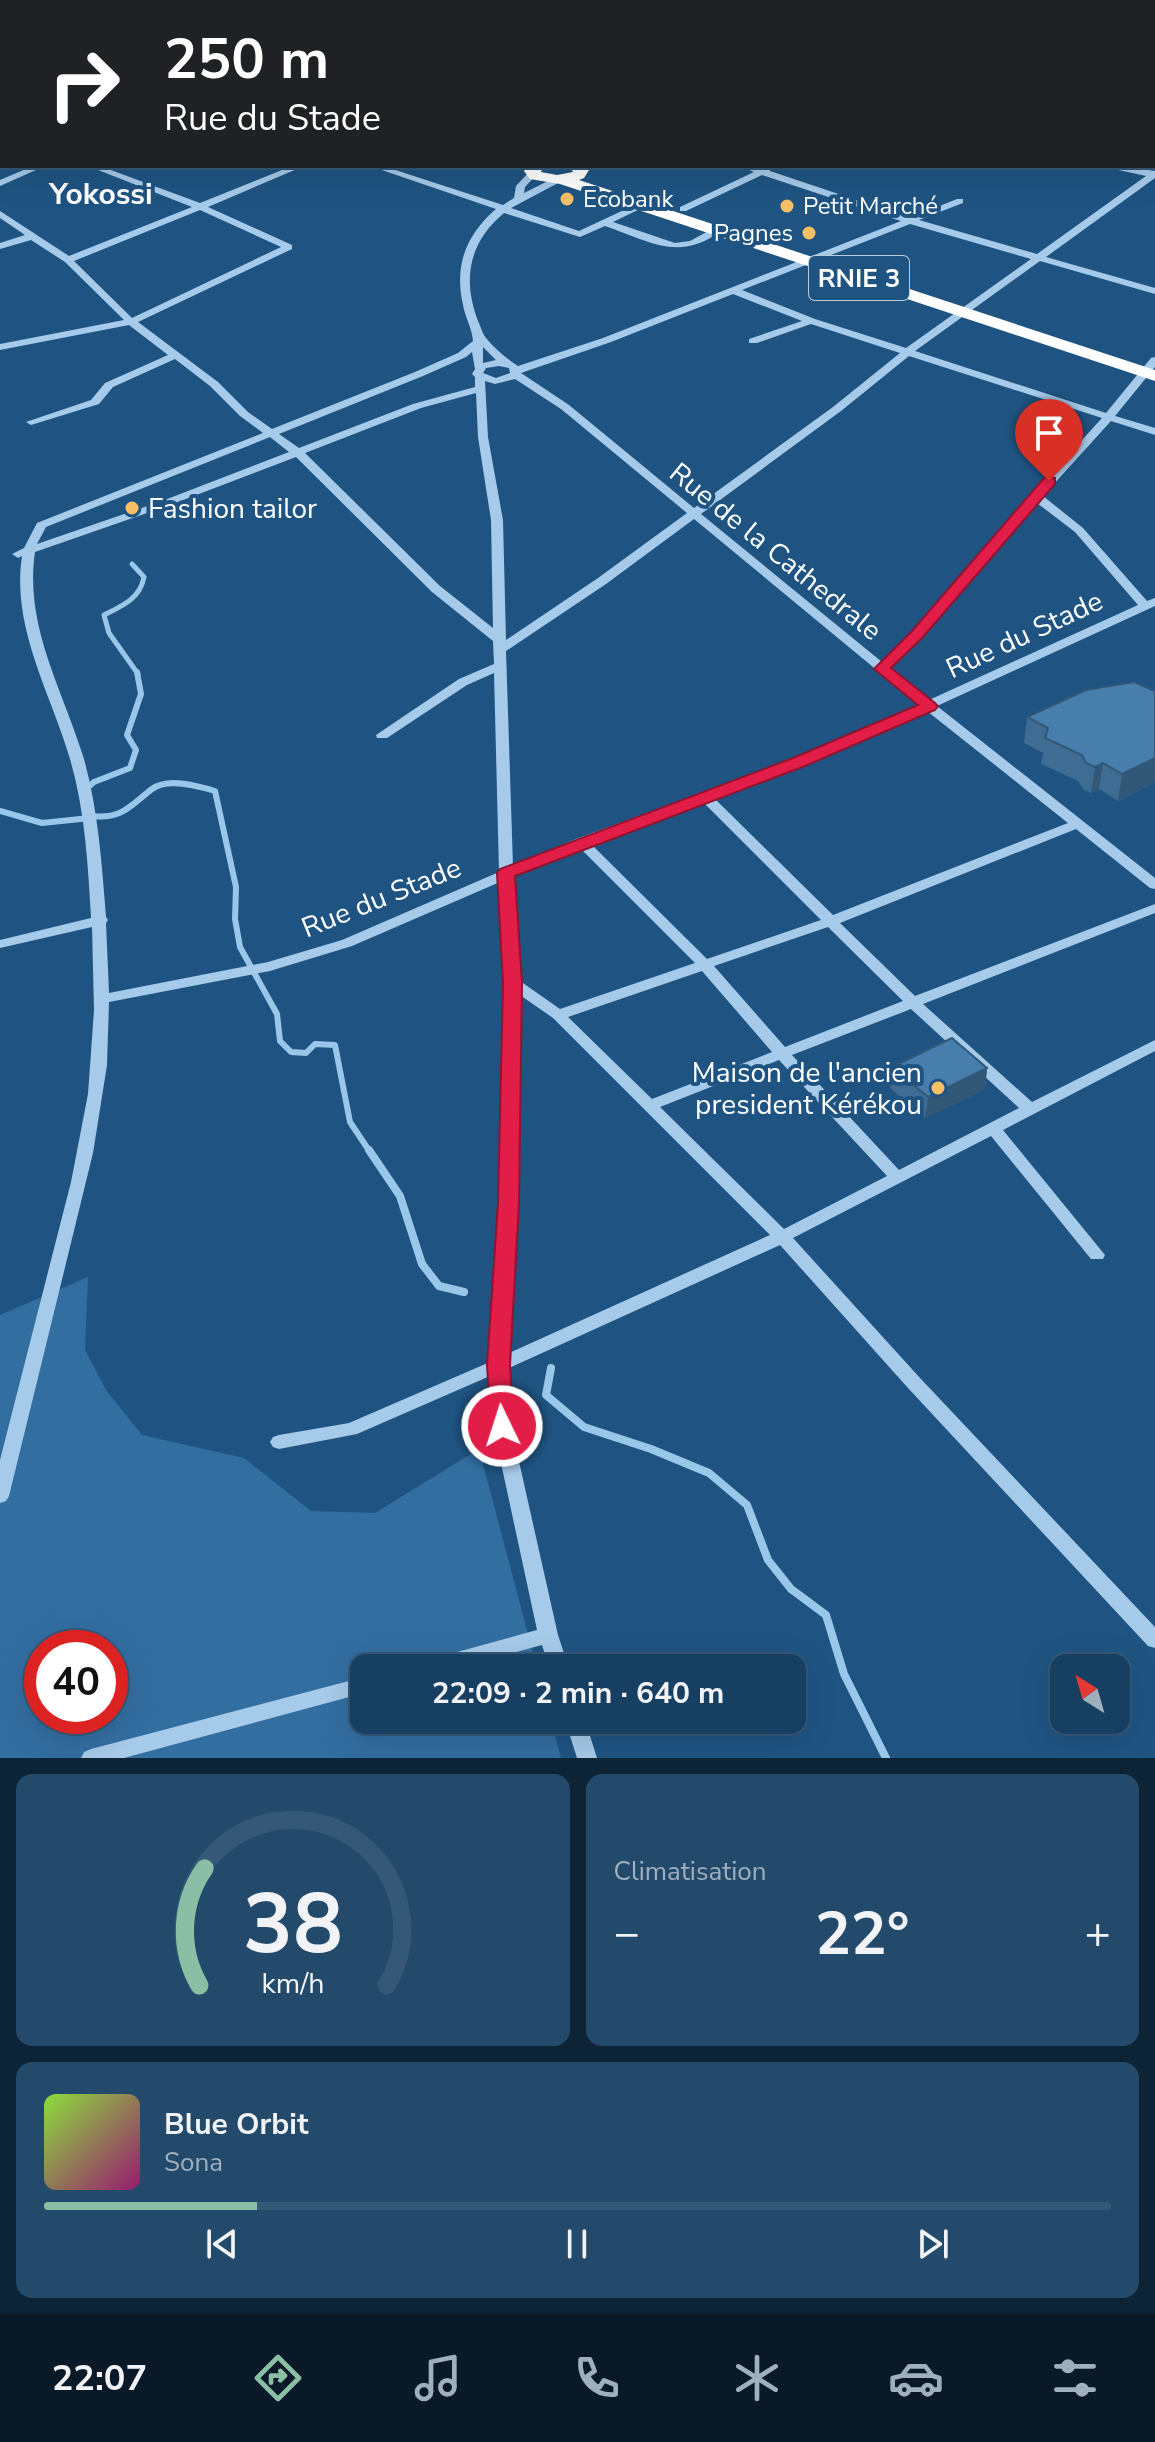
<!DOCTYPE html>
<html lang="fr">
<meta charset="utf-8">
<style>
:root{--surface:#173f62;--page:#244a6b;--text:#f1f3f6;--muted:#9eafbe;--line:#365877;--accent:#8abfa5}
body{margin:0;font-family:"Nunito Sans",sans-serif;background:var(--page);color:var(--text);height:100vh;display:flex;flex-direction:column;font-size:30px;white-space:nowrap}
*{box-sizing:border-box;margin:0}
p{font-size:26px;color:var(--muted)}
.icon{flex:none;width:44px;height:44px;fill:none;stroke:currentColor;stroke-width:2;stroke-linecap:round;stroke-linejoin:round}
.map{position:relative;height:1758px;overflow:hidden}
.drawer{display:flex;flex-direction:column;gap:16px;padding:16px;background:#0d2336;flex:1}
.drawer>*{flex:none}
.guide{position:absolute;left:0px;top:0px;width:1156px;height:168px;box-shadow:0 8px 32px #0002,0 0 0 2px var(--line);background:#202124;color:#fff;overflow:hidden}
.needle{width:52px;rotate:323deg}
.fabs{position:absolute;left:1050px;top:1654px;display:grid;gap:16px}
.fabs a{display:grid;place-items:center;width:80px;height:80px;border-radius:16px;background:var(--surface);box-shadow:0 8px 32px #0002,0 0 0 2px var(--line);font-size:40px}
.speed{position:absolute;left:24px;top:1630px;display:flex;gap:16px;font-size:40px;font-weight:700;text-align:center}
.speed>*{display:grid;place-content:center;width:104px;height:104px;border-radius:50%;background:var(--surface);box-shadow:0 8px 32px #0002,0 0 0 2px var(--line);line-height:1}
.speed .limit{border:12px solid #d22;background:#fff;color:#111}
.pin{position:absolute;display:grid;place-items:center;width:68px;height:68px;color:#fff;margin:-82px -34px;border-radius:50% 50% 50% 0;rotate:-45deg;box-shadow:0 0 8px #0007}
.pin .icon{rotate:45deg}
.me{position:absolute;width:88px;margin:-44px;rotate:356deg;stroke-linejoin:round;filter:drop-shadow(0 0 6px #0008)}
.turn{display:flex;align-items:center;gap:28px;height:168px;padding:0 32px;font-size:36px}
.turn .icon{width:104px;height:104px;stroke-width:2.5}
.turn b{display:block;font-size:56px;line-height:68px}
.big{font-size:60px;font-weight:700;line-height:1.1}
.drawer .tile{flex:1;display:flex;flex-direction:column;justify-content:center;gap:12px;min-width:0;padding:0 28px;border-radius:16px;background:var(--page)}
.drawer .dial{align-items:center;gap:0}
.dial svg{height:208px;overflow:visible;fill:none;stroke:var(--line);stroke-width:7;stroke-linecap:round;text-anchor:middle}
.dial text{fill:var(--text);stroke:none}
.song{display:flex;align-items:center;gap:24px}
.cover{width:96px;height:96px;border-radius:12px;background:linear-gradient(135deg,hsl(90 70% 55%),hsl(320 70% 35%))}
.played{height:8px;border-radius:4px;background:linear-gradient(90deg,var(--accent) 20%,var(--line) 20%)}
.keys{display:flex;justify-content:space-around;direction:ltr}
.heat{display:flex;justify-content:space-between;align-items:center;font-size:44px;direction:ltr}
.drawer .tiles{flex:1;display:grid;gap:16px;grid-template-columns:1fr 1fr}
.tile:last-child{grid-column:span 2}
.trip{position:absolute;left:350px;top:1654px;width:456px;height:80px;border-radius:16px;background:var(--surface);box-shadow:0 8px 32px #0002,0 0 0 2px var(--line);font-weight:700;line-height:80px;text-align:center}
.tab-bar{display:flex;height:128px;justify-content:space-around;align-items:center;background:#091927;color:var(--muted)}
.tab-bar .icon{width:56px;height:56px}
.tab-bar .on{color:var(--accent)}
.tab-bar b{font-size:36px;color:var(--text)}
.map>svg:first-child{display:block}
</style>
<div class="map">
<svg width="1155" height="1758" viewBox="0 0 1155 1758">
<rect width="100%" height="100%" fill="#1f5482"/>
<path fill="#336ea1" fill-rule="evenodd" d="M88,1277L85,1350L106,1390L142,1435L244,1458L311,1511L375,1513L479,1449L537,1668H364V1720H551L561,1758H0V1315ZM42,1648H110V1716H42Z"/>
<g fill="none" stroke-linecap="round" stroke-linejoin="round">
<path stroke="#99c7ea" stroke-width="5" d="M132,564L144,577C140,599 122,606 104,615L109,633L138,674"/>
<path stroke="#99c7ea" stroke-width="6" d="M86,789L94,782L130,768L136,750L127,735L141,694L137,672
M0,811L42,823L90,818
M91,816C122,820 131,805 152,789C168,777 199,786 215,791L236,887L235,919L240,947L277,1014L280,1041L291,1052L306,1053L315,1044L335,1045L350,1122L370,1152"/>
<path stroke="#99c7ea" stroke-width="8" d="M369,1150L400,1196L422,1264L439,1286L464,1292
M551,1368L546,1395L584,1427L651,1449L709,1473L747,1505L768,1560L791,1589L826,1615L844,1674L886,1758"/>
<path fill="#a6cae9" fill-rule="evenodd" d="M279,0H287L289,2H281Z
M33,166H45L0,186V180Z
M88,166H100L200,203L292,166H304L208,207L292,245V249L138,322L218,382L248,412L272,429L415,372L458,353L473,341C472,328 465,317 463,305C454,265 466,235 496,209L370,166H383L503,205L514,198L516,186L530,171L538,173L525,187L524,193L554,178H560V182L511,208L579,231L641,202L646,205L644,207L613,222L675,243L690,241L714,228L722,230C680,263 649,241 605,226L580,237L504,213C469,242 462,279 478,321C481,327 482,333 486,338C495,349 507,359 518,366L603,338L901,221L762,175L686,211H680V207L754,172L740,166L769,168L770,171L910,218L957,199H963V203L919,220L1037,254L1146,176L1100,166H1119L1155,171V178L1046,257L1155,288V294L1040,261L915,351L1106,413L1151,358L1155,357V367L1115,416L1155,428V435L1111,421L1043,496L1083,528L1147,601L1155,598V606L937,706L1155,878V889L1150,888L1076,829L840,923L915,996L1155,904V913L923,1004L1032,1102L1155,1040V1051L1003,1130L1105,1255L1103,1259H1091L991,1136L793,1238L920,1378L1155,1627V1648L1148,1646L908,1388L780,1245L507,1369L511,1426L558,1635L569,1668H549L542,1645L458,1668H418L421,1662L428,1660L537,1630L493,1426L490,1376L357,1434L279,1449L273,1447L270,1442L273,1437L279,1435L349,1423L490,1362L501,1203L506,983L500,882L352,946L270,971L109,1002L107,1065L93,1153L9,1496L6,1501L0,1503V1460L71,1182L88,1094L94,1010L92,927L0,948V940L91,918C88,865 85,810 70,759C51,693 11,628 22,556L18,558L12,554L24,548L37,523L263,433L240,416L210,386L175,359L113,387L99,404L31,425L26,422L91,400L105,383L168,355L129,325L0,350V344L124,320L65,262L31,240L0,249V243L25,235L0,218V211L69,256L192,207ZM200,210L281,247L132,318L74,261ZM910,224L1031,259L906,348L815,319L742,290ZM733,294L802,321L749,339V343H757L811,324L900,353L833,407L694,508L569,405L521,373L611,342ZM483,347L496,360L483,363ZM472,352L475,369L472,374L475,377V387L413,404L299,448L279,434L423,376L466,357ZM909,356L1102,418L972,561L913,631L882,662L701,514L841,411ZM499,366L509,368L510,373L496,378L483,373L486,368ZM515,379L561,409L687,513L598,578L506,640L503,520L488,437L485,381L495,384ZM476,393L478,437L491,520L493,628L440,586L305,453L421,408ZM270,437L289,452L162,501L37,544L46,527ZM296,457L432,592L493,641L494,664L459,679L376,735L377,738H387L467,685L494,673L499,872L342,940L268,962L109,993L106,923L108,920L106,917C102,865 98,809 84,759C63,690 24,626 35,552L170,505ZM1037,503L1075,532L1138,605L929,700L889,669C942,616 987,557 1037,503ZM694,519L919,705L794,759L576,839L513,866L506,651L606,584ZM927,711L1068,823L833,915L714,798L804,765ZM703,802L821,920L707,959L591,844ZM580,848L695,963L560,1009L520,981L513,876ZM828,927L903,1001L785,1047L714,966ZM702,971L772,1052L652,1099L568,1017ZM520,995L553,1018L770,1235L507,1354L517,1203ZM911,1009L1019,1108L899,1170L792,1055ZM779,1060L887,1176L784,1229L660,1107Z
M364,1677V1693L124,1758H81L84,1752L91,1749Z
M565,1720H585L597,1758H577Z"/>
<path fill="#fff" fill-rule="evenodd" d="M25,0H43L45,2H27Z
M58,0H76L78,2H60Z
M527,166H543L541,172L557,175L573,172L570,166H586L589,170L584,178L579,180L1155,370V381L560,184L530,179L524,171Z"/>
</g>
<path fill="#3e6c93" d="M1155,691V782L1118,801L1099,789L1091,793L1083,789L1078,781L1041,764L1043,753L1024,743L1027,717Z
M892,1067L987,1068L985,1089L925,1118L890,1088Z"/>
<path fill="#325878" d="M1155,758V782L1118,801L1122,774Z
M1103,763L1099,789L1091,793L1095,767Z
M987,1068L985,1089L925,1118L928,1097Z"/>
<path fill="#487eab" stroke="#325878" stroke-width="2" d="M1134,682L1155,691V758L1122,774L1103,763L1095,767L1086,763L1082,755L1045,738L1048,728L1027,717L1086,690Z
M952,1038L987,1068L928,1097L892,1067Z"/>
<path fill="#e11d48" stroke="#92132f" stroke-width="2" d="M1049,476L1055,478V484L923,637L891,668L935,703L938,706L935,710L805,766L515,876L522,983L519,1203L510,1365L514,1426L511,1433L502,1435L494,1433L491,1426L487,1365L498,1203L503,983L497,873L500,869L793,758L918,705L874,669L912,631L1044,478Z"/>
<g fill="#f7bf66" stroke="#1f5482" stroke-width="3">
<circle cx="567" cy="199" r="8"/>
<circle cx="787" cy="206" r="8"/>
<circle cx="809" cy="233" r="8"/>
<circle cx="132" cy="508" r="8"/>
<circle cx="938" cy="1088" r="8"/>
</g>
<g text-anchor="middle" stroke-width="8" stroke-linejoin="round" paint-order="stroke">
<g font-size="24" fill="#fff" stroke="#1f5482" text-anchor="start">
<text x="583" y="207">Ecobank</text>
<text x="803" y="214">Petit Marché</text>
<text x="793" y="241" text-anchor="end">Pagnes</text>
</g>
<rect fill="#1f5482" stroke="#bcccda" stroke-width="2" x="809" y="256" width="100" height="44" rx="6"/>
<g font-size="26" font-weight="bold" fill="#fff">
<text x="859" y="287">RNIE 3</text>
</g>
<g font-size="28" fill="#fff" stroke="#1f5482" text-anchor="start">
<text x="148" y="518">Fashion tailor</text>
<text x="922" y="1082" text-anchor="end">Maison de l'ancien<tspan x="922" dy="32">president Kérékou</tspan></text>
</g>
<g font-size="28" fill="#fff" stroke="#1f5482">
<text transform="translate(776 551) rotate(39)" y="10">Rue de la Cathedrale</text>
<text transform="translate(1024 634) rotate(-25)" y="10">Rue du Stade</text>
<text transform="translate(381 897) rotate(-22)" y="10">Rue du Stade</text>
</g>
<g font-size="30" font-weight="bold" fill="#fff" stroke="#1f5482">
<text x="101" y="204">Yokossi</text>
</g>
</g>
</svg>
<div class="fabs">
<a><svg class="needle" viewBox="-14 -14 28 28"><path d="M0-13l5 13h-10z" fill="#e53935"/><path d="M0 13l5-13h-10z" fill="#9eafbe"/></svg></a>
</div>
<div class="speed"><div class="limit">40</div></div>
<div class="pin" style="left:1049px;top:481px;background:#d93025"><svg class="icon" aria-label="arrive" viewBox="0 0 24 24"><path d="M6 21V4h12l-3 4 3 4H6"/></svg></div>
<svg class="me" style="left:502px;top:1426px" viewBox="-20 -20 40 40"><circle r="17" fill="#e11d48" stroke="#fff" stroke-width="3"/><path d="M0-11L8 9 0 5-8 9z" fill="#fff"/></svg>
<div class="trip">22:09 · 2 min · 640 m</div>
<div class="guide">
<div class="turn"><svg class="icon" aria-label="right" viewBox="0 0 24 24"><path d="M7 20v-9h11M14 6l5 5-5 5"/></svg><div><b>250 m</b>Rue du Stade</div></div>
</div>
</div>
<section class="drawer">
<div class="tiles">
<div class="tile dial"><svg viewBox="0 0 100 80">
<path d="M14 69A42 42 0 1 1 86 69"/>
<path d="M14 69A42 42 0 0 1 16 24" stroke="#8abfa5"/>
<text x="50" y="56" font-size="32" font-weight="700">38</text>
<text x="50" y="72" font-size="11">km/h</text>
</svg></div>
<div class="tile"><p>Climatisation</p>
<div class="heat"><a>−</a><b class="big">22°</b><a>+</a></div>
</div>
<div class="tile">
<div class="song"><i class="cover"></i><div><b>Blue Orbit</b><p>Sona</p></div></div>
<div class="played"></div>
<div class="keys"><svg class="icon" aria-label="previous" viewBox="0 0 24 24"><path d="M18 5L8 12l10 7zM5 5v14"/></svg><svg class="icon" aria-label="pause" viewBox="0 0 24 24"><path d="M8 5v14M16 5v14"/></svg><svg class="icon" aria-label="next" viewBox="0 0 24 24"><path d="M6 5l10 7-10 7zM19 5v14"/></svg></div>
</div>
</div>
</section>
<nav class="tab-bar">
<b>22:07</b>
<svg class="icon on" aria-label="directions" viewBox="0 0 24 24"><path d="M12 3l9 9-9 9-9-9zM9 14v-3h6M13 9l2 2-2 2"/></svg>
<svg class="icon" aria-label="music" viewBox="0 0 24 24"><path d="M9 18V5l10-2v13"/><circle cx="6" cy="18" r="3"/><circle cx="16" cy="16" r="3"/></svg>
<svg class="icon" aria-label="phone" viewBox="0 0 24 24"><path d="M5 4h4l2 5-3 2q2 4 5 5l2-3 5 2v4C11 20 4 13 5 4z"/></svg>
<svg class="icon" aria-label="climate" viewBox="0 0 24 24"><path d="M12 3v18M4 7l16 10M4 17L20 7"/></svg>
<svg class="icon" aria-label="car" viewBox="0 0 24 24"><path d="M5 17H2v-5l4-1 3-4h7l3 4 3 1v5h-3M9 17h6M6 11h13"/><circle cx="7" cy="17" r="2"/><circle cx="17" cy="17" r="2"/></svg>
<svg class="icon" aria-label="filters" viewBox="0 0 24 24"><path d="M4 7h16M4 17h16"/><circle cx="9" cy="7" r="2"/><circle cx="15" cy="17" r="2"/></svg>
</nav>
